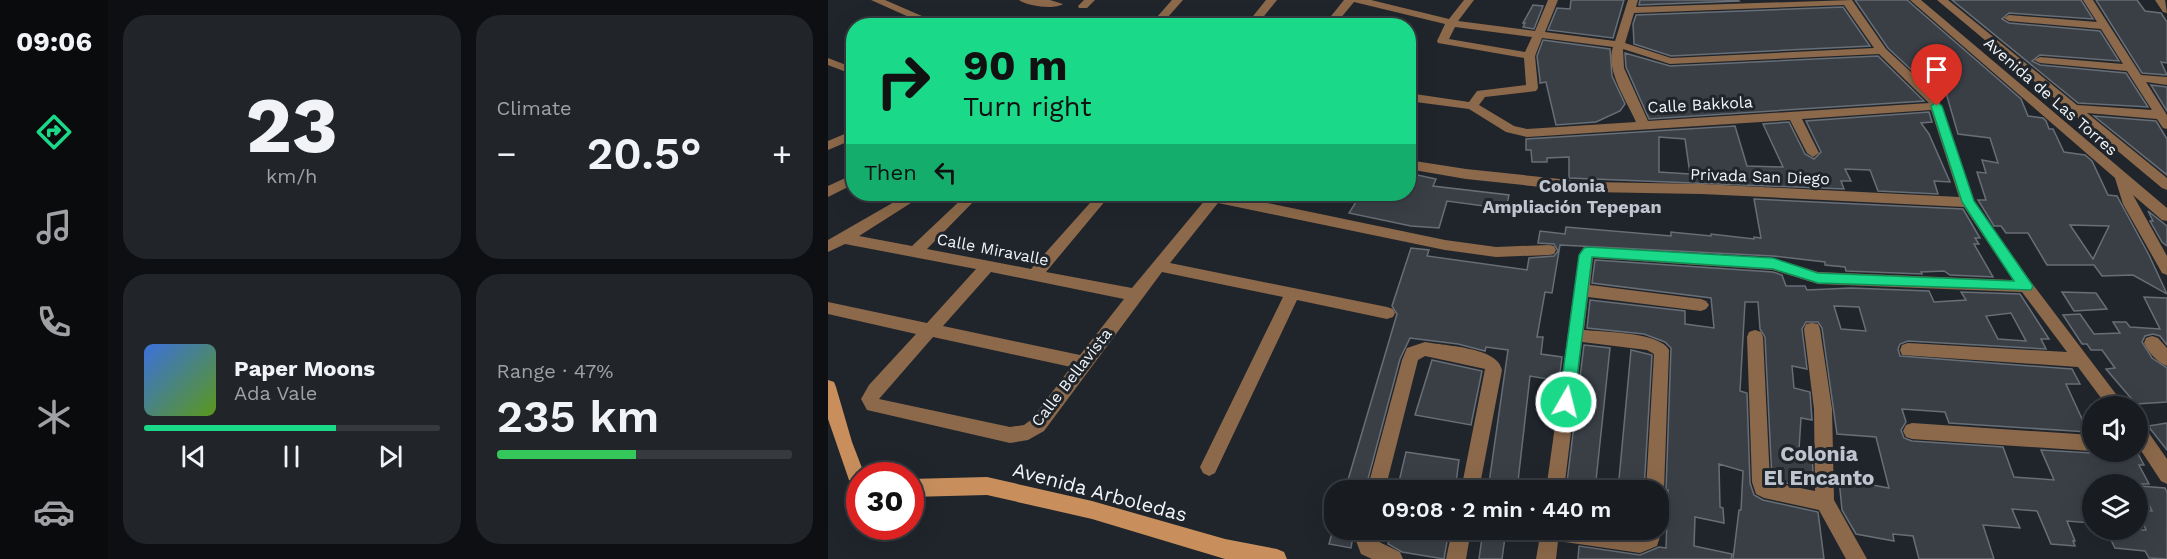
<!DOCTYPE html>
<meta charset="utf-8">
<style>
:root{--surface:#181c21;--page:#21252a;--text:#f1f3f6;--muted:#9fa1a5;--line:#363a3f;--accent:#1ad988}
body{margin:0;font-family:"Work Sans",sans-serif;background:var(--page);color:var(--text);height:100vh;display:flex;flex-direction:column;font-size:22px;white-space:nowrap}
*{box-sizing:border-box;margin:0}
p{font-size:20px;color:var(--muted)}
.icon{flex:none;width:33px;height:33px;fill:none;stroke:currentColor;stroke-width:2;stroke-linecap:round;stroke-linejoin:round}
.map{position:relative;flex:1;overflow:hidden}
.details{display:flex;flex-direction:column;gap:15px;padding:15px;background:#0d0f12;width:720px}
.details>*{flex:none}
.top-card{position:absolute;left:18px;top:18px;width:570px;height:183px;border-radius:24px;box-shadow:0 6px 24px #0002,0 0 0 2px var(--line);background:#1ad988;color:#111;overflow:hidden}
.buttons{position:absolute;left:1254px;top:396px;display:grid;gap:12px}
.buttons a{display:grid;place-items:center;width:66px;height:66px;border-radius:50%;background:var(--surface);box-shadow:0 6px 24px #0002,0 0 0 2px var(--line);font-size:30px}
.speed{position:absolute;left:18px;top:462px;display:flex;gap:12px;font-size:30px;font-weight:700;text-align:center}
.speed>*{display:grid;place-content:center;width:78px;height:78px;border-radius:50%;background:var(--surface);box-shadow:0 6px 24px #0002,0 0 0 2px var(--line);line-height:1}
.speed .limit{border:9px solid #d22;background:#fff;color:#111}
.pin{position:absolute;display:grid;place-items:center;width:51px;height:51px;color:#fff;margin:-62px -26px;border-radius:50% 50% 50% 0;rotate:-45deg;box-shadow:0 0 6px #0007}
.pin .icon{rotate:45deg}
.me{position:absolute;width:66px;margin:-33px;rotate:8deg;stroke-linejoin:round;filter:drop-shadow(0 0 4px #0008)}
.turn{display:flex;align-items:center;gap:21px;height:126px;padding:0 18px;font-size:27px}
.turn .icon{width:78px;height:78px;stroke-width:2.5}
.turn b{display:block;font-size:42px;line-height:51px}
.then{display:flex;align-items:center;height:57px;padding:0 18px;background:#0003;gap:12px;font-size:22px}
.big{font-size:45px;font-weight:600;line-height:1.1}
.details .widget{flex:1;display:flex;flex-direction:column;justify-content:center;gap:9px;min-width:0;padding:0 21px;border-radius:24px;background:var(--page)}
.details .dial{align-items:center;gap:0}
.dial b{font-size:78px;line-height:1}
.song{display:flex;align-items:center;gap:18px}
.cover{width:72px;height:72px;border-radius:9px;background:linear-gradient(135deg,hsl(220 70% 55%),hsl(90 70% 35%))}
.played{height:6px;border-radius:3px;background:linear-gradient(90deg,var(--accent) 65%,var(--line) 65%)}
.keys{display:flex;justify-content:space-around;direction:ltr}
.heat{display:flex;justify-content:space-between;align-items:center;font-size:33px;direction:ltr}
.charge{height:9px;border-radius:4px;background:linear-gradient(90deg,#34c759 47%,var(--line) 0)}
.details .tiles{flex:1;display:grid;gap:15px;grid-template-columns:repeat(2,1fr)}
.trip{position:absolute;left:496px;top:480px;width:345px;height:60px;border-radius:24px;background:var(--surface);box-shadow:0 6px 24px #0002,0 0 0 2px var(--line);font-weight:600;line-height:60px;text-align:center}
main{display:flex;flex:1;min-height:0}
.menu{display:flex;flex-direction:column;width:108px;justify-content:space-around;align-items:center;background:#0a0b0d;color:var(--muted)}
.menu .icon{width:42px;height:42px}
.menu .active{color:var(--accent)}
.menu b{font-size:27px;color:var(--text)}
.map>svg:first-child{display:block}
</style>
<main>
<nav class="menu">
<b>09:06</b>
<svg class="icon active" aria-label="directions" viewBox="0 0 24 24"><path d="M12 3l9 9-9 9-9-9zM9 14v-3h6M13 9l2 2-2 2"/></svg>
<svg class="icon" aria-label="music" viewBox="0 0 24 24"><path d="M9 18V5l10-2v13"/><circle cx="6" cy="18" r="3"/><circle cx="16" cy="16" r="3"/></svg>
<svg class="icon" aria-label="phone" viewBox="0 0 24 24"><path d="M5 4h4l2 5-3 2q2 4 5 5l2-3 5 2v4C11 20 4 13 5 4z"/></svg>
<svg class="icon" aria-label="climate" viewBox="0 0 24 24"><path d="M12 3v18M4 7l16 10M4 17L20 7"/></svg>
<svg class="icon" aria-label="car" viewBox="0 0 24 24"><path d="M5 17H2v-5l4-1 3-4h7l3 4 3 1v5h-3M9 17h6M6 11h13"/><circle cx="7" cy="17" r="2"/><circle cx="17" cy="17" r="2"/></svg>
</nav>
<section class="details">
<div class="tiles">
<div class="widget dial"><b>23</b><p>km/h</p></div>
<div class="widget"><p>Climate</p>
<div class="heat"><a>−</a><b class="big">20.5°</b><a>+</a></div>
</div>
<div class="widget">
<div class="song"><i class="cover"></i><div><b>Paper Moons</b><p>Ada Vale</p></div></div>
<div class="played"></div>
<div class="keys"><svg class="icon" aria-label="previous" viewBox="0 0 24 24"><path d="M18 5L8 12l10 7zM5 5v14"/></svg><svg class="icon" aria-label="pause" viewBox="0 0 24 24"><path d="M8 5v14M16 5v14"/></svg><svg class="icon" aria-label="next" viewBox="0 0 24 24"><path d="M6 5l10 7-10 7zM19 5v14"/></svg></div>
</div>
<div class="widget"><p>Range · 47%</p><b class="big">235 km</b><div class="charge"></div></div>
</div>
</section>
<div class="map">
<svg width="1339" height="559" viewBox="0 0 1339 559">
<rect width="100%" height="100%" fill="#20252c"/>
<path fill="#3a3f46" stroke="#686e76" stroke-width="1.5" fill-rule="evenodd" d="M743,0H796L785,38L720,30L729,8L742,9Z
M812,0H910L911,1L811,5Z
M1027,0H1079L1193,99L1200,116L1215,118L1218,121L1221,129H1225L1236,152L1257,155L1264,161L1280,195L1289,196L1321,255L1339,294L1305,275L1274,276L1266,265H1219L1200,233H1178L1173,226H1166L1150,200H1158L1149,172L1158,173L1154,160L1170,163L1162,138L1130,134L1105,48L1098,49L1101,78H1092L1060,48ZM1242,225L1281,226L1265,259Z
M1124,0H1253L1265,19L1181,13L1174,19L1181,23L1272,31L1291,61L1212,55L1204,61L1212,65L1298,73L1320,107L1250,103Z
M1268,0H1309L1317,11L1333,13L1339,22V63L1333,62L1339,75L1314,73Z
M705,5L715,6L706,29L695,27L697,23H695Z
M1015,7L1042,46L843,56L806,44L805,24L808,15Z
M715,40L782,49L784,76L797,104L792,111L768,122L728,125L718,82L712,83V80L709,56Z
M797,53L842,66L1050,56L1096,101L821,119L798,67Z
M1323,85L1339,87V111Z
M1101,112L1104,122L1093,123L1101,134L1122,182L1106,181L1110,194L1050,191L1042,170L1017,169L1023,181H1013L1016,189L741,178V157L719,158V162H704L703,150H698V139L907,126L919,166L955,167L935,124L961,122L977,154L986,159L993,152L978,121ZM831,137L857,139L862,174L831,172Z
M1266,116L1328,121L1339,139V175Z
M580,173L608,179L605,186L681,195L678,209L619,201L611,228L583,226L521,213L533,194H580Z
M926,199L1135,209L1152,238H1147L1151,244H1146L1165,277L1122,275L1116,271L1093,272L1094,274L1018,271L1017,267L997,265V262L945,256L732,245L724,293L717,292L709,337H715L713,354L734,357L731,381L702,376L689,490H660L680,350L658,347L657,351L630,344L582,338L572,359L537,490H517L569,314L564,306L583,248L601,250L599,256L699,270L701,258L726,256L730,251L726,244L710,243L712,231L737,234L738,227L843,236V232L883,236V234L926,239V237L933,238Z
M1320,211L1339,226V246L1334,242L1322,221H1325Z
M767,260L945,272L954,275L958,286H977L979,290L1023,288L1101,291L1106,302L1138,300L1133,292L1192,294L1221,339H1213L1218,349L1080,341L1072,344L1070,349L1072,356L1244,369L1252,384H1238L1260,432L1121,423L1117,412L1074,409L1078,422L1073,430L1076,438L1084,441L1175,447L1186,477L1226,480L1213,450L1264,453L1309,452L1316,465H1311L1321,484H1264V523L1239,521L1247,541H1245L1247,546L1223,544L1209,511L1184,509L1192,528L1155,525L1166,559H1091L1085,536L1065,534L1066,541L1028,534L1014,510L1011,479L1061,488L1048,437L1009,434L994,328L990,322H978L974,329L979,369L964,366L966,388L982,392L984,420L973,418L971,449L984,451L985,475L978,473L977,487L944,480L937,337L932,329L930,302H917L912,391L919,393L922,483L926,495L935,500L990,512L996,559H905L911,510H913L915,471L891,464L892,507L895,508L896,523L867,517L866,546L904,554L903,559H750L751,546L812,555L831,547L838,548L840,490H838L843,348L837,342L816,334L759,328L762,300L857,311V324L886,328L883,298L764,283ZM1006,306L1031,307L1038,331L1013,329ZM1183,313L1198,341L1170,339L1158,316Z
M1234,292L1268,293L1279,309L1246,311Z
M1316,297L1339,298V345L1332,336L1325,334L1317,336L1314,342L1324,358L1339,368V402L1308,404L1278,369L1287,368L1274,350H1263L1259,344H1254L1235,315L1252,314L1266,334L1292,333L1285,322H1298L1302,327L1332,329Z
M756,345L782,348L767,490H738Z
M803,350L824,355L816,490H790Z
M604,360L654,371L643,425L587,415Z
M1339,423V450L1320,426Z
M578,452L631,460L627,490H569Z
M1312,486L1337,488L1339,492V559L1321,558L1317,551L1287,548L1278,530H1318L1310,510L1324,511Z
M505,530H526L523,548L501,544Z
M564,530H621L616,559L574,552L560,544Z
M655,530H678L674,559H651Z"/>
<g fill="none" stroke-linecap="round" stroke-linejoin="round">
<path fill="#8c694a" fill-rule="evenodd" d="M43,0H57L117,26H101Z
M191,0H222L235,4C227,10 199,6 191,0Z
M256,0H267L259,8H251L250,6Z
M344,0H355L332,26H321Z
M438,0H449L428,26H417Z
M516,0H543L621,19L636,0H646L630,21L707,31L720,0H730L717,32L787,41L800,0H810L808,7L1024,0L1058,49L1110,97L1146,201L1203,282L1297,406H1279L1250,367L1074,355L1072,350L1074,345L1080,343L1239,352L1194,292L990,284L945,270L765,258L762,285L873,299L878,301L881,305L878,309L873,311L760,297L756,330C775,332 832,332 841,350L836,490L831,497V490H818L826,354L819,350L754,342L736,490H718L751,255L755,248L760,247L945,258L990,272L1185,280L1136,207L874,194L761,192L638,179L580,169V160L638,169L761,182L874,184L1131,197L1103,110L974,119L991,153L985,157L979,153L962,120L699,137L678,132L641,109L580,101V93L641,102L649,91L698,85L696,58L610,43L609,41L617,24L526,2L506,26H495ZM1016,5L1046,48L843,58L797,43L806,13ZM627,27L704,37L697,52L621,39ZM714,38L785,47C777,70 799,101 808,122L699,129L686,126L651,105L657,97L708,91L710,88L707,56ZM795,49L842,64L1051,54L1101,103L820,121L796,68Z
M1082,0H1093L1339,208V221L1334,220L1305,195L1339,256V275L1334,273L1295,204L1287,178Z
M1109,0H1120L1249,105L1324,110L1299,71L1212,63L1206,60L1212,57L1295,64L1273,29L1181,21L1176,18L1181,15L1269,22L1255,0H1265L1313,75L1339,77V85L1318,82L1339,115V129L1335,128L1329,119L1259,113L1339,178V190L1334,188Z
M1327,0H1337L1339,13L1335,12Z
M0,58L26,68V75L0,65Z
M26,130V139L0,150V141Z
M26,174V184L0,197V186Z
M80,194H97L31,236L84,246L139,194H153L99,249L203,269L270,194H283L218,272L304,288L377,200L364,197L363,194H396L617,240L668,247L721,245L726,246L728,250L726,254L721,255L668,257L617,250L390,203L342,263L559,307L565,309L567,313L565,317L559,319L469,300L387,473L381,476L375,473L372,467L455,297L334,272L216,431L200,440L182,443L39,410L33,399L41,385L88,334L0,314V302L99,323L148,269L17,244L0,252V240ZM163,272L296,299L252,355L115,326ZM105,337L243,367L204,419L196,425L182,427L51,399Z
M984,323L990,324L992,329L1004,409L1006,500L1039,559H1018L991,510L936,498L928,494L924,482L919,337L921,332L927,330L933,332L935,337L942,482L987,491L986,409L976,329L978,324Z
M1324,336L1330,338L1339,348V366C1330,363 1320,352 1316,343L1318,338Z
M597,342C617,346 670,347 674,370L651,490H633L657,369L597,356L590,360L557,490H539L574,360L579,348Z
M1084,423L1264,435V451L1084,439L1078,437L1075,431L1078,425Z
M1310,424L1316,426L1339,459V484L1333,481L1310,446Z
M831,524L834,530L829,546L812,553L730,541L728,559H708L713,530H785L812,533L815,530H831Z
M528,530H547V540L572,552L575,559H544L533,554L527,538Z
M624,530H643L638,559H618Z"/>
<path fill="#c88f5d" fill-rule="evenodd" d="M0,380L6,382L8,387L24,442L34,468L41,476H32V485L21,480L0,419Z
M159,477L264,501L397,539L449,549L456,552L459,559H397L264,519L159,495L82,497V479Z"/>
</g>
<path fill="#1ad988" stroke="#118d58" stroke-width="1.5" d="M1109,102L1114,106L1146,201L1203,283L1205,286L1203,290L990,283L945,269L764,257L746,402L744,406L738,408L733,406L731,402L751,255L756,248L760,247L945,258L990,273L1186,281L1134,202L1103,106Z"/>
<g text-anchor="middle" stroke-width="6" stroke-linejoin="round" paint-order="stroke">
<g font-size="16" fill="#f1f5f9" stroke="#20252c">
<text transform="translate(1223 96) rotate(41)" y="6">Avenida de Las Torres</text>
<text transform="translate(872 104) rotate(-3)" y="6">Calle Bakkola</text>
<text transform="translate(932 176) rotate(2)" y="6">Privada San Diego</text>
<text transform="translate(165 249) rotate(11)" y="6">Calle Miravalle</text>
<text transform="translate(243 377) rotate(-52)" y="6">Calle Bellavista</text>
</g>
<g font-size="18" font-weight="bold" fill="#bec5ce" stroke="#20252c">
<text x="744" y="192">Colonia<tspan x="744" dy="21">Ampliación Tepepan</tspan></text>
</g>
<g font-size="20" fill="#f1f5f9" stroke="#20252c">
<text transform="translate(272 492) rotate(15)" y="7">Avenida Arboledas</text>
</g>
<g font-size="21" font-weight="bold" fill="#bec5ce" stroke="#20252c">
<text x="991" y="461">Colonia<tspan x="991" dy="24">El Encanto</tspan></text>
</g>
</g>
</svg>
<div class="buttons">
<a><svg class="icon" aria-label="sound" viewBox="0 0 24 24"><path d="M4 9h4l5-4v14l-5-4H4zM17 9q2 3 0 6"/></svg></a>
<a><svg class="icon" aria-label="layers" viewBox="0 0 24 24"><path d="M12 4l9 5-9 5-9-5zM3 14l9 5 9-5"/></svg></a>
</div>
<div class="speed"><div class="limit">30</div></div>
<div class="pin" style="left:1109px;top:106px;background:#d93025"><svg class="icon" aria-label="arrive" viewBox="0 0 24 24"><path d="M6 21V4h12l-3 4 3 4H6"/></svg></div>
<svg class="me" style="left:738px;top:402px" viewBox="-20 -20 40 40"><circle r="17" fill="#1ad988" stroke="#fff" stroke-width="3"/><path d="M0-11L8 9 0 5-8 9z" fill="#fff"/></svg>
<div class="trip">09:08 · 2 min · 440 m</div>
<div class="top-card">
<div class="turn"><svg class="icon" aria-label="right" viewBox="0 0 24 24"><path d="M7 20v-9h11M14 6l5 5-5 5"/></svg><div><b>90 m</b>Turn right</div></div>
<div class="then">Then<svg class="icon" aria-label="left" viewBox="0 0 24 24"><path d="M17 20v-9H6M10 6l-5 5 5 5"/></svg></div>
</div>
</div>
</main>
